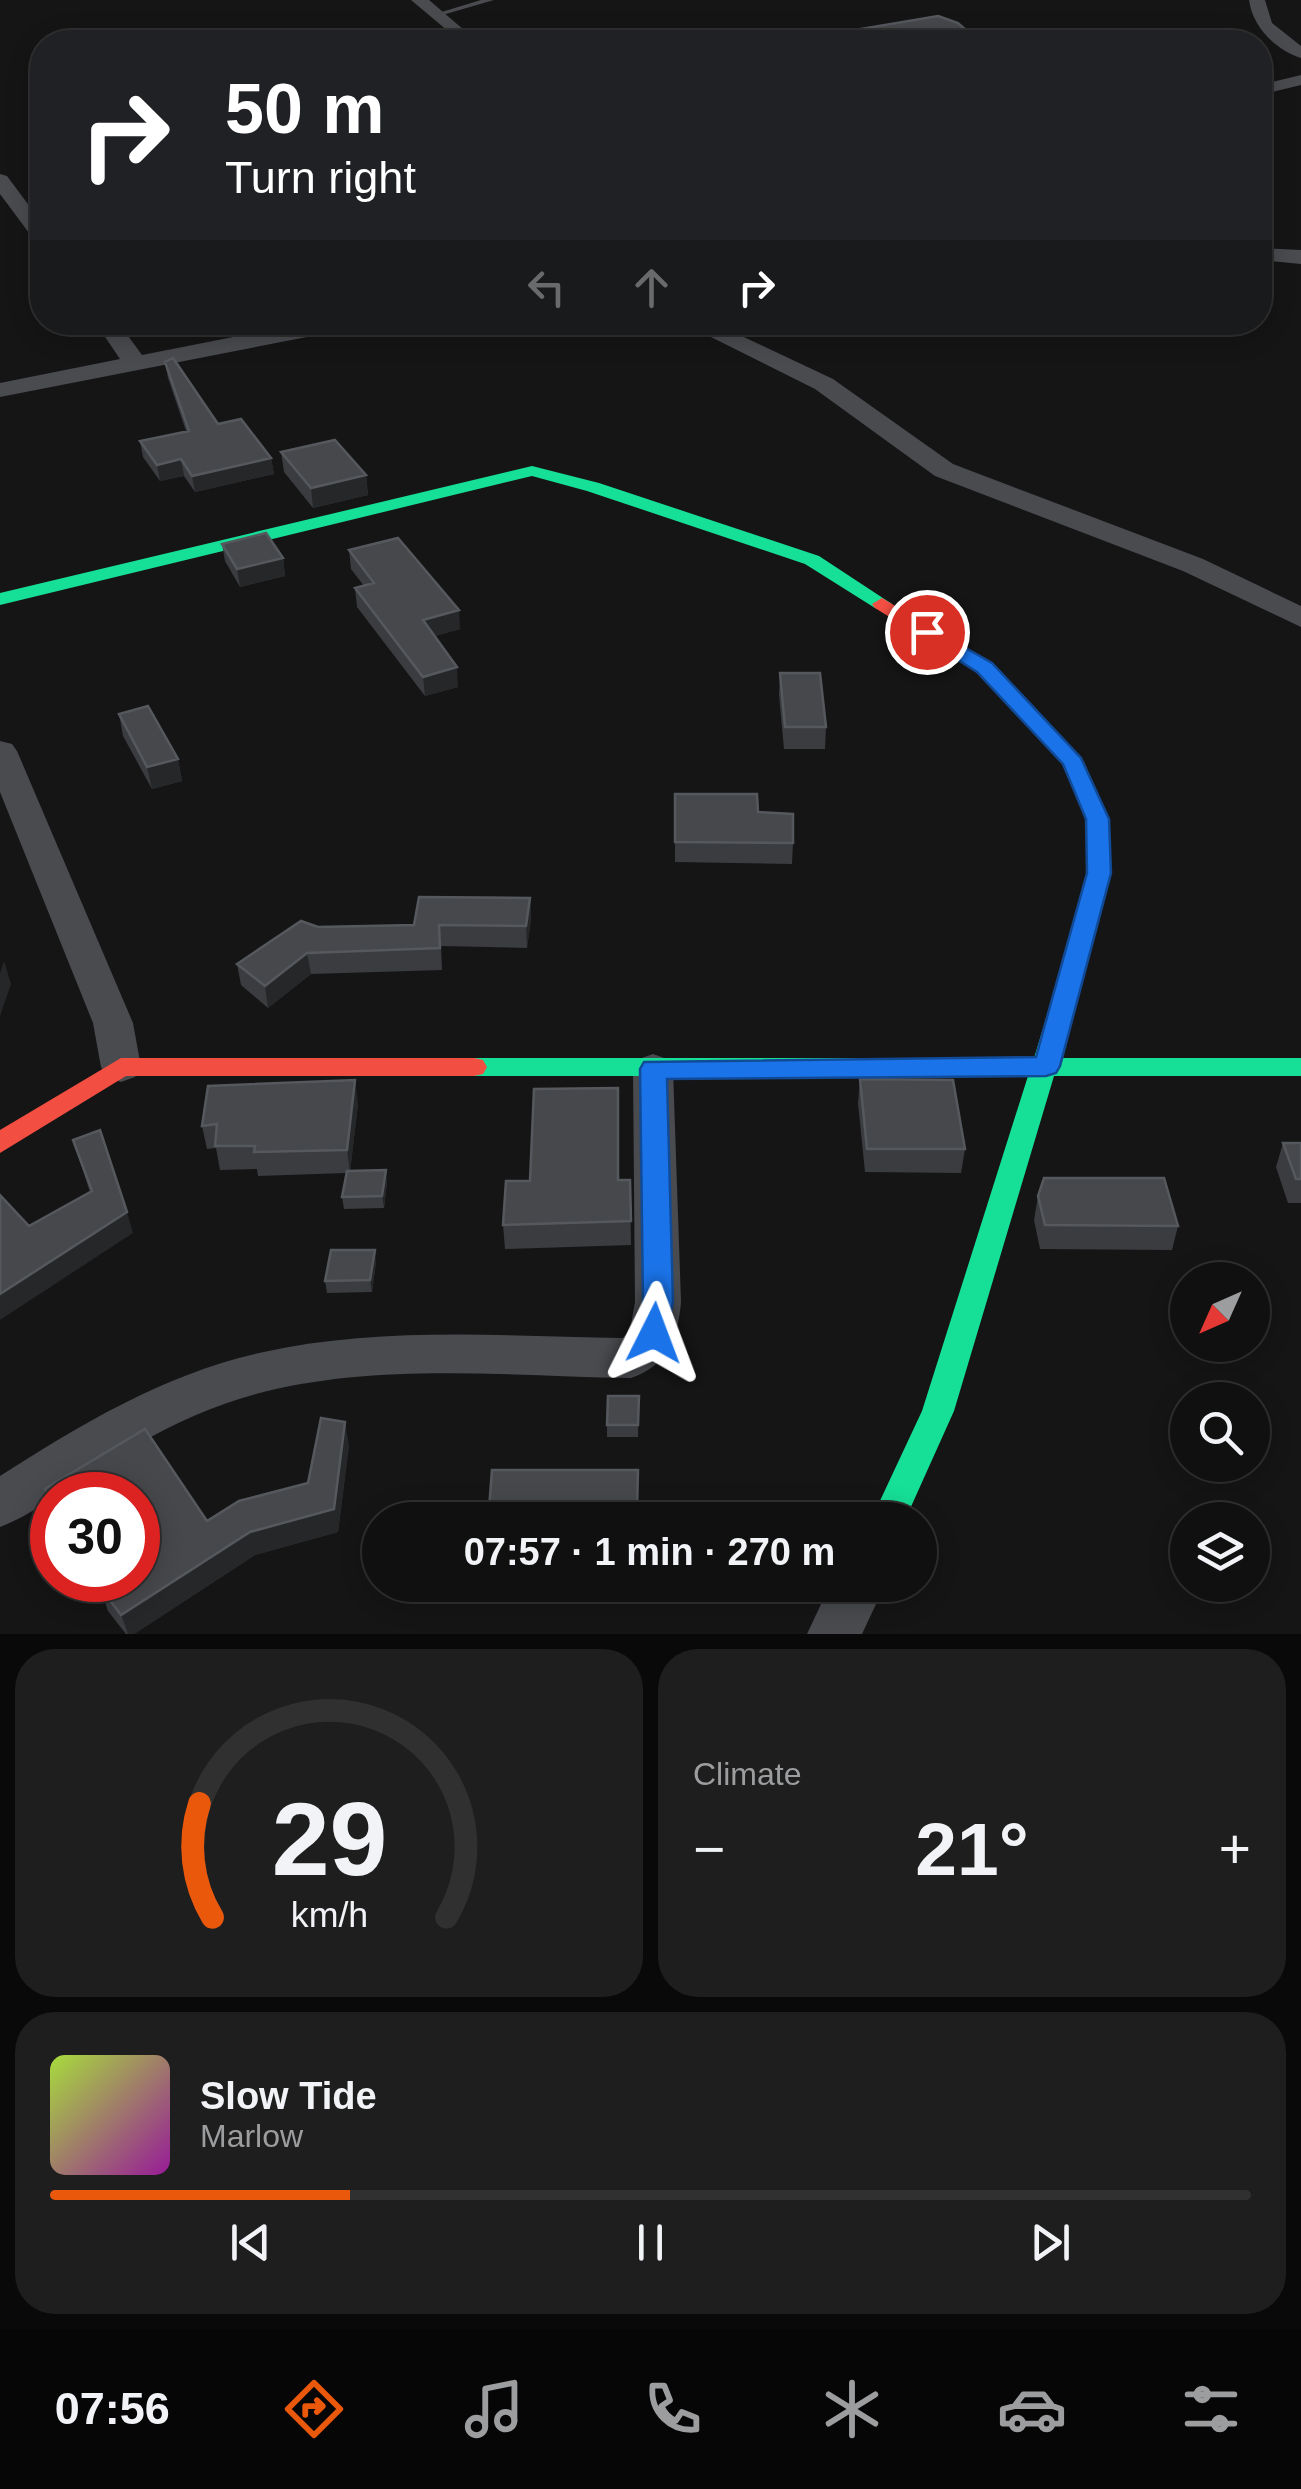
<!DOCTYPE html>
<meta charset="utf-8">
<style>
:root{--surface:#101010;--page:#1e1e1e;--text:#f1f3f6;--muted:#9c9d9f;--line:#303030;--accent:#ea580c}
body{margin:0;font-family:Helvetica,sans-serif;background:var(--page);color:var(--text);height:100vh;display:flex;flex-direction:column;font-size:38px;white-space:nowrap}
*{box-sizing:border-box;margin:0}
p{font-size:32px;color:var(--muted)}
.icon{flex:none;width:55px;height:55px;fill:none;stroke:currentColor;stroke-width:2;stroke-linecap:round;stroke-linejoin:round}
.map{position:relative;height:1634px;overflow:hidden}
.drawer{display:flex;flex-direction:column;gap:15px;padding:15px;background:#090909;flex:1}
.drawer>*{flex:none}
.hud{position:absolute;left:30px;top:30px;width:1242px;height:305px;border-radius:40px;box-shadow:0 5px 25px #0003,0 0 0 2px var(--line);background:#202124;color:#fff;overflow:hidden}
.needle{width:65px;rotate:225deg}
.tools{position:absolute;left:1170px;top:1262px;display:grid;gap:20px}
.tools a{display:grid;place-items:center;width:100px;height:100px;border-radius:50%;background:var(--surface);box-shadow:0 5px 25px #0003,0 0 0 2px var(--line);font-size:50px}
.speed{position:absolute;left:30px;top:1472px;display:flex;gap:20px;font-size:50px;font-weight:700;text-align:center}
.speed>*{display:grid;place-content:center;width:130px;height:130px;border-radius:50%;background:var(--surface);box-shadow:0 5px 25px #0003,0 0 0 2px var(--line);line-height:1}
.speed .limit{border:15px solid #d22;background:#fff;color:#111}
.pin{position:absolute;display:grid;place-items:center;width:85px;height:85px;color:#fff;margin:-42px;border:5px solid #fff;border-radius:50%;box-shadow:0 2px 10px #0007}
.me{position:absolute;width:110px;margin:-55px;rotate:3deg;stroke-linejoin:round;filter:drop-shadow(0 0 8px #0008)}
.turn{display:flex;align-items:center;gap:35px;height:210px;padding:0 30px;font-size:45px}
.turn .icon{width:130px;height:130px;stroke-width:2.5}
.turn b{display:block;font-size:70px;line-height:85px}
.lanes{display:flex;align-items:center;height:95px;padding:0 30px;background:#0003;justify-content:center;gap:50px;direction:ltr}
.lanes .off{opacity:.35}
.big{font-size:75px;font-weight:600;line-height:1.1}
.drawer .tile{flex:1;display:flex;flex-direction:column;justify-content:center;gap:15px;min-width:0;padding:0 35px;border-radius:40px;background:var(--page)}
.drawer .dial{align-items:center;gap:0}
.dial svg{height:260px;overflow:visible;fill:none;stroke:var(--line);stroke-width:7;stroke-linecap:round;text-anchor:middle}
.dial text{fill:var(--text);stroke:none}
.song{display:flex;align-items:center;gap:30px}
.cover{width:120px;height:120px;border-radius:15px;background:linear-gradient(135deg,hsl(80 70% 55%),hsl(300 70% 35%))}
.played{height:10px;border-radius:5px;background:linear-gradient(90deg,var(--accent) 25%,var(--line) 25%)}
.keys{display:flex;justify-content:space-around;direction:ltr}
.heat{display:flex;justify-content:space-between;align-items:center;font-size:55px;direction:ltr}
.drawer .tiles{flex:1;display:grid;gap:15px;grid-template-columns:1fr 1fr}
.tile:last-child{grid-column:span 2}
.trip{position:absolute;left:362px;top:1502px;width:575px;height:100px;border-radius:50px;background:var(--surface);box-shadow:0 5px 25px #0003,0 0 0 2px var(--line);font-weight:600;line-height:100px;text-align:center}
.dock{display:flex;height:160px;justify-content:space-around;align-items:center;background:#060606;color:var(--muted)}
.dock .icon{width:70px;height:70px}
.dock .active{color:var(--accent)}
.dock b{font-size:45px;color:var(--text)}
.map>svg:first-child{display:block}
</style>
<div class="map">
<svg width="1301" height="1634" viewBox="0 0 1301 1634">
<rect width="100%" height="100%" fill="#151516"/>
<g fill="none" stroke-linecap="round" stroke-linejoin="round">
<path fill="#494b4f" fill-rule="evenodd" d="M481,0H494L439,16L435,14Z"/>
<path fill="#494b4f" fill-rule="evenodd" d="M411,0H429L478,42H461Z
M1249,0H1265L1272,23L1301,46V58C1275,49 1253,28 1249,0Z
M1301,75V85L1260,95V85Z
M0,174L7,176L42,223V243L35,241L0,194Z
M1260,248L1301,250V264L1260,260Z
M95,322H118L142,355L310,322H359L348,329L0,397V383L120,359Z
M681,322H712L833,379L953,464L1203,559L1301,606V627L1183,571L935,476L815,389Z
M0,741L12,744L17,751L133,1023L141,1067L135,1077L121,1082L107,1077L101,1067L93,1023L0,792Z
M653,1054L667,1059L673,1069L681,1302C678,1338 667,1366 631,1378C489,1376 330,1356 196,1415C154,1433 115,1457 76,1482C52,1498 29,1516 0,1527V1476C81,1424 165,1374 259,1353C378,1326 502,1336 623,1338L630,1330L635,1302L633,1069L639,1059Z
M830,1585H885L862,1634H807Z"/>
<path fill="#16e098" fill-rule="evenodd" d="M532,466L599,483L819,556L892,604L882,610L875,608L805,564L587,491L532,476L0,605V593Z
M1061,1003L1070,1006L1074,1012L1060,1058H1301V1076H1054L954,1411L905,1520H871L922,1411L1028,1076H474L465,1074L461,1067L465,1060L474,1058H1034L1048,1012L1052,1006Z"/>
<path fill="#f24e42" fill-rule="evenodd" d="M882,598L992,664L1084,762L1108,819L1111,873L1070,1018H1052L1048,1012L1087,873L1086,819L1063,764L978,672L875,608L872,604Z
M121,1058H474L483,1060L487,1067L483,1074L474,1076H126L0,1153V1130Z"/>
</g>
<path fill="#3a3c3f" d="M165,362L218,424L271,458L274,474L195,492L184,476L160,481L143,457L140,441L186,431L168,378Z
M281,452L366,475L368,495L313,508L284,472Z
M222,544L283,558L285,576L240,587L225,561Z
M349,550L460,629L435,636L458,687L425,696L357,607L355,588L364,586L351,569Z
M780,673L826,727L825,749H784L779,695Z
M119,714L178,759L182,781L152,789L123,736Z
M675,794L758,812L793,843L792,864L675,862Z
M530,898L531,919L527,948L441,946L442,970L311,974L268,1008L241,985L237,964L318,927L414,925Z
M860,1079L965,1149L961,1173L865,1172L858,1103Z
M358,1104L350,1171L387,1182L384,1208L344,1209L342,1197L346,1173L258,1176L257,1169L220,1170L216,1148L207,1149L202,1126Z
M73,1140L133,1233L90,1192Z
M1283,1143H1301V1203H1288L1276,1167Z
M619,1180H630L631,1245L505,1249L503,1225Z
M1038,1196L1178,1226L1172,1250L1040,1249L1034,1220Z
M376,1262L372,1292L327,1293L325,1281Z
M639,1396L638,1437H607V1425Z
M349,1445L338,1532L255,1555L134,1634H126L108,1611L102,1593L94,1580H138L52,1495V1510L45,1489L207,1521L308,1483Z
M638,1470L637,1520H490L489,1509Z"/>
<path fill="#262729" d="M271,458L274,474L195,492L192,476Z
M181,459L184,476L160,481L157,465Z
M366,475L368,495L313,508L311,488Z
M283,558L285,576L240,587L237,569Z
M459,610L460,629L425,639L423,620Z
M457,667L458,687L425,696L423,677Z
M178,759L182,781L152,789L147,767Z
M530,898L531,919L527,948L526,926Z
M307,953L311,974L268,1008L265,986Z
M4,961L11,984L0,1016V973Z
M355,1080L358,1104L350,1173L347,1150Z
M386,1170L387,1182L384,1208L382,1196Z
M127,1212L133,1233L0,1320V1294Z
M375,1250L376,1262L372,1292L370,1280Z
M345,1422L349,1445L338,1532L255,1555L134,1634H128L121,1615L250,1532L334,1509Z"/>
<path fill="#46484c" stroke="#55585d" stroke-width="2.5" d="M938,16L958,23L980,42H784Z
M173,358L218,424L241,419L271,458L192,476L181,459L157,465L140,441L189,431L165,362Z
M335,440L366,475L311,488L281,452Z
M266,533L283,558L237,569L222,544Z
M398,538L459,610L423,620L457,667L423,677L355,588L374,583L349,550Z
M780,673H820L826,727H785Z
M148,706L178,759L147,767L119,714Z
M675,794H757L758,812L793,814V843L675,842Z
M419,897L530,898L526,926L439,925L440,948L307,953L265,986L237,964L301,921L318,927L414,925Z
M860,1079L953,1080L965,1149H867Z
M355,1080L347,1150L254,1152L255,1146H215L217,1124L202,1126L208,1086Z
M618,1088V1180H630L631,1221L503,1225L506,1181H530L534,1089Z
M100,1130L127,1212L0,1294V1195L29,1226L92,1191L73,1140Z
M1283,1143H1301V1179H1296Z
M386,1170L382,1196L342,1197L347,1171Z
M1044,1178H1164L1178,1226L1045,1225L1038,1196Z
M331,1250H375L370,1280L325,1281Z
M608,1396H639L638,1425H607Z
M321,1418L345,1422L334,1509L250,1532L121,1615L101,1588L104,1586L100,1580H138V1495H52V1501L45,1489L145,1429L207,1521L239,1501L308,1483Z
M492,1470H638L637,1509H489Z"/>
<path fill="#1a73e8" stroke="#114b97" stroke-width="2.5" d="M927,626L992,663L1081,758L1109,819L1111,873L1060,1066L1056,1073L1046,1076L667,1079L673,1302L665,1342L654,1346L644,1342L639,1333L643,1302L640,1069L644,1062L1036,1057L1087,873L1086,819L1063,764L977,672L920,636L917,632Z"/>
</svg>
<div class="tools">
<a><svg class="needle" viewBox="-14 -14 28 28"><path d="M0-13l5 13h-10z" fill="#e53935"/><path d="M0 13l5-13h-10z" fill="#9c9d9f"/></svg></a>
<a><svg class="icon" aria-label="search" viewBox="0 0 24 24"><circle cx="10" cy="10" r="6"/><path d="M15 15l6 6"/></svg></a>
<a><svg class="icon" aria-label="layers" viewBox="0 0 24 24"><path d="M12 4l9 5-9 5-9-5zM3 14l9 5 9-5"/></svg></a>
</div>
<div class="speed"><div class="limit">30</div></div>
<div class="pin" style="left:927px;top:632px;background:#d93025"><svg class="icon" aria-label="arrive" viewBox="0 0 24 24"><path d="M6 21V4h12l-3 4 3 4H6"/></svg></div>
<svg class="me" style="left:654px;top:1333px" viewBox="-20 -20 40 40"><path d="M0-17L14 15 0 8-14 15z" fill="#1a73e8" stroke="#fff" stroke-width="4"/></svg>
<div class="trip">07:57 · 1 min · 270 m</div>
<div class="hud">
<div class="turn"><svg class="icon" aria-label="right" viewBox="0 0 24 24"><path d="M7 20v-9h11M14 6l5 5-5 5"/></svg><div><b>50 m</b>Turn right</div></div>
<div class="lanes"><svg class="icon off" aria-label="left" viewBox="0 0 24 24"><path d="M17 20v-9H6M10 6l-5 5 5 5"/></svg><svg class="icon off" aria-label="ahead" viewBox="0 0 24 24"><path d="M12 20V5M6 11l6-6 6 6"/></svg><svg class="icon" aria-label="right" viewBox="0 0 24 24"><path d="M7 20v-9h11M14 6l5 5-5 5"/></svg></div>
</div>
</div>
<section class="drawer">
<div class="tiles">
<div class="tile dial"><svg viewBox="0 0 100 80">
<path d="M14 69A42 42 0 1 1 86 69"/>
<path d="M14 69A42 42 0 0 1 10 34" stroke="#ea580c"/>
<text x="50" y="56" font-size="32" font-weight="700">29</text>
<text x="50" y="72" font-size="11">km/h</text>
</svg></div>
<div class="tile"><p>Climate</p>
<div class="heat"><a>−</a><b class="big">21°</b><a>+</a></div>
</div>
<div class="tile">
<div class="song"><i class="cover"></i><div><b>Slow Tide</b><p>Marlow</p></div></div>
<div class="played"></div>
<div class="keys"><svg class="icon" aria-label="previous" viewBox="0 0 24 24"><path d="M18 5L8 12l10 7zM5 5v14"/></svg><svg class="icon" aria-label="pause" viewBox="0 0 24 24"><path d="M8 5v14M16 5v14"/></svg><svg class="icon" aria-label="next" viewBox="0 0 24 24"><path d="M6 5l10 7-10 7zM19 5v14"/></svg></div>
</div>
</div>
</section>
<nav class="dock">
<b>07:56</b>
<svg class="icon active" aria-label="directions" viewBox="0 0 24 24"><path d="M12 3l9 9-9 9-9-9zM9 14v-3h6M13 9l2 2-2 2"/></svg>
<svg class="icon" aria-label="music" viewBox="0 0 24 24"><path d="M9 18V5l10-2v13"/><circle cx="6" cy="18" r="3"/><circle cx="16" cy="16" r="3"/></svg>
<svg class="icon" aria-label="phone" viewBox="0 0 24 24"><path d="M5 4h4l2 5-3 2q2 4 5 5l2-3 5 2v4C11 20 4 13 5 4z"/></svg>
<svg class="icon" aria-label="climate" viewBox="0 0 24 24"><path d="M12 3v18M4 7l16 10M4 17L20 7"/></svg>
<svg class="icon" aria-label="car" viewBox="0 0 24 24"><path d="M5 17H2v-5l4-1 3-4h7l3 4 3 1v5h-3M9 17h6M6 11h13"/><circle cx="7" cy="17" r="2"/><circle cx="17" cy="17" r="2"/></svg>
<svg class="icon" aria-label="filters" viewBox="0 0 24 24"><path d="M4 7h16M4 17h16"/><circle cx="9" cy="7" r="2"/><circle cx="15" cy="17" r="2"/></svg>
</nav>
